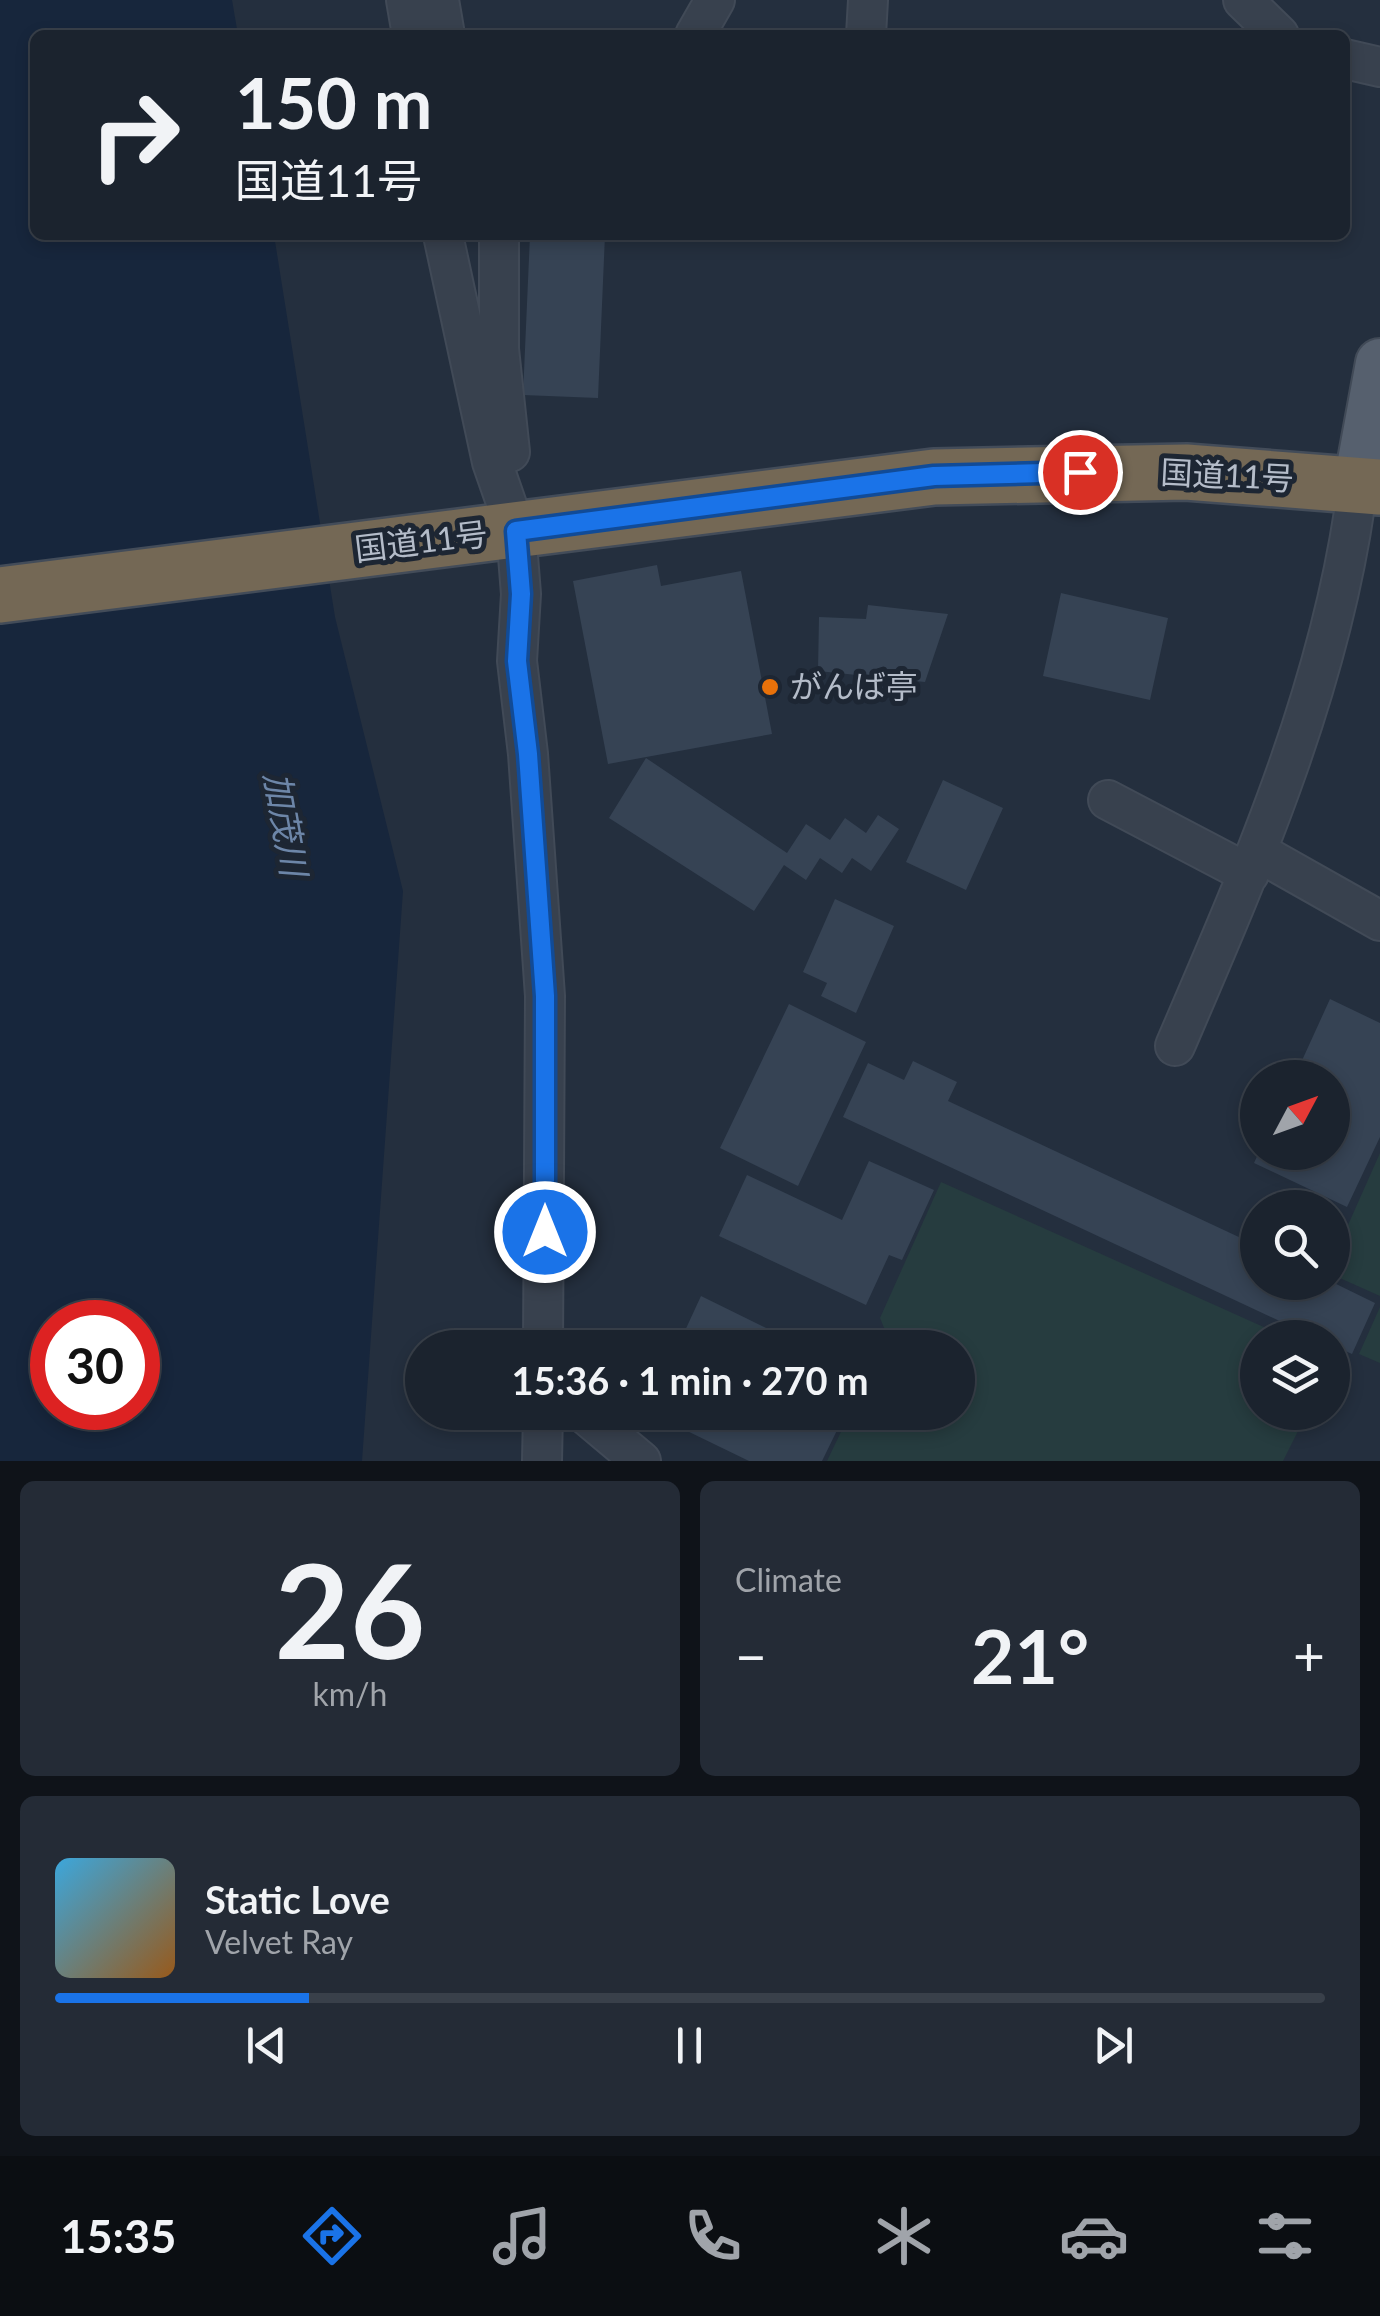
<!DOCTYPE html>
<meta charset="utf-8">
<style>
:root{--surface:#1b232e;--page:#242b36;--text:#f1f3f6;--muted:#a0a4aa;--line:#39404a;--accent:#1a73e8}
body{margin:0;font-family:Lato,"Noto Sans JP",sans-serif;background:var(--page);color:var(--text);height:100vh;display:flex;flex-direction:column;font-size:38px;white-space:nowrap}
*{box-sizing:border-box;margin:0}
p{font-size:32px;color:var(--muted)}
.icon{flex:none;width:55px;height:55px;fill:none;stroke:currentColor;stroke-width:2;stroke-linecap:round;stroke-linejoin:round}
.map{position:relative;height:1461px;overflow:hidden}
.panel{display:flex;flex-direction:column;gap:20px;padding:20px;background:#0f1319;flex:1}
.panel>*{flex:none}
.banner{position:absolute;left:30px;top:30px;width:1320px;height:210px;border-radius:15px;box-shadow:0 5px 15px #0003,0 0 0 2px var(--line);background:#1b232e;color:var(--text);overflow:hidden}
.needle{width:65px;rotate:49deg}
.fabs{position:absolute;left:1240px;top:1060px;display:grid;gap:20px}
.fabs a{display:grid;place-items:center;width:110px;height:110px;border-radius:50%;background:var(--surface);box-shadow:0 5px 15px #0003,0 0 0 2px var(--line);font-size:50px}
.speed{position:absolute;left:30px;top:1300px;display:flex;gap:20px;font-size:50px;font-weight:700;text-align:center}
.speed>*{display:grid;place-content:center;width:130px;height:130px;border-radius:50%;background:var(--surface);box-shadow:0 5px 15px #0003,0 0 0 2px var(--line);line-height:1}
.speed .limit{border:15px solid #d22;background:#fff;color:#111}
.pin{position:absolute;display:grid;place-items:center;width:85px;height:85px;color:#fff;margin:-42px;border:5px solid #fff;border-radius:50%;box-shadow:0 2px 10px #0007}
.me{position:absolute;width:110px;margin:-55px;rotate:0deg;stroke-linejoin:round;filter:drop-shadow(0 0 8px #0008)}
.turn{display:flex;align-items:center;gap:35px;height:210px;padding:0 40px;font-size:45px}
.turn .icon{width:130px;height:130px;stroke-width:2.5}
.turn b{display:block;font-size:70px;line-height:85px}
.big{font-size:75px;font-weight:700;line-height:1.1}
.panel .tile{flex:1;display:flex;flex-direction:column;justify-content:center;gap:15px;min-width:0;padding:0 35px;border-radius:15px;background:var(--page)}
.panel .dial{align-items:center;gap:0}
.dial b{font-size:130px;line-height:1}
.song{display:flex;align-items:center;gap:30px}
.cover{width:120px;height:120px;border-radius:15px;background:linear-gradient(135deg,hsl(200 70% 55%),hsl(30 70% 35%))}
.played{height:10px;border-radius:5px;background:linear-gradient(90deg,var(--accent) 20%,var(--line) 20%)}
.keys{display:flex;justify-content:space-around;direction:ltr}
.heat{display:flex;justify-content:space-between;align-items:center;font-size:55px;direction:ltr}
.panel .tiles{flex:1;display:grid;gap:20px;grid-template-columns:1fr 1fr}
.tile:last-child{grid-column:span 2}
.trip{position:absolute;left:405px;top:1330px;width:570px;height:100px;border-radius:50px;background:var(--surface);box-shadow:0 5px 15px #0003,0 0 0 2px var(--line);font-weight:700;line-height:100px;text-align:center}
.menu{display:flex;height:160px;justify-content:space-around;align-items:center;background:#0b0e12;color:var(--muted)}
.menu .icon{width:70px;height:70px}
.menu .selected{color:var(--accent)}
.menu b{font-size:45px;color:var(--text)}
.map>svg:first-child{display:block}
</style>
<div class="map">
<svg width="1380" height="1461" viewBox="0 0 1380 1461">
<rect width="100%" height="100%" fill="#242f3e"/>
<path fill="#263c3f" d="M1380,1153V1296L1333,1275L1332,1261Z
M941,1182L1286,1337L1258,1338V1412L1307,1413L1283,1461H827L850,1413L958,1412V1348L881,1347L887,1335L880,1318Z
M1380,1307V1363L1359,1354Z"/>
<path fill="#17263c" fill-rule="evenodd" d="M0,0H232L238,35H35V235H274L335,617L403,891L362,1461H0ZM52,1322H138V1408H52Z"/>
<path fill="#364354" d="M530,235H605L598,398L523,395Z
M657,565L661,586L741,571L772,734L608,764L573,581Z
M1061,593L1168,618L1150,700L1043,676Z
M868,605L948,614L925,682L818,671L819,617L866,619Z
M646,758L787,853L806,824L830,840L845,818L866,833L878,815L899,829L871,871L852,858L842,873L820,858L806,880L784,865L754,911L609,818Z
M943,780L1003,808L966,890L906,862Z
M835,899L894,926L856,1013L821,996L827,983L803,972Z
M1330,999L1380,1023V1137L1347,1207L1254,1163L1259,1152H1332V1078H1294Z
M789,1004L866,1042L798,1186L720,1148Z
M913,1061L957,1082L948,1101L1258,1246V1282H1332L1375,1303L1352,1354L1332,1345V1338H1316L843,1117L868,1063L904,1080Z
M869,1161L934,1190L902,1260L889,1255L866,1305L719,1236L747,1175L842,1220Z
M701,1296L807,1348H677Z
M648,1412H846L822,1461H749Z"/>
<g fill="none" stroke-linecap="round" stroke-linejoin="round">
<g stroke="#414a57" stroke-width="42">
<path id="minor" d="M406,0L412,35
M439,0L445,35
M1243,0L1279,35
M695,35L715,0
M866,35L868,0
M1345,59L1380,67
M443,235L492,462L516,531L521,594L517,661L528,754L545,996L543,1348
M499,235V349L510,452
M1108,800L1249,874
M1258,852L1380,921
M1175,1046C1253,865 1334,680 1358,483
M586,1415L641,1461
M542,1461L543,1412"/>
</g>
<g stroke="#414a57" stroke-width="52">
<path id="major" d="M1358,483L1380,363"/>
</g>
<g stroke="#434c59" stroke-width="60">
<path id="highway" d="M0,595L934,477L1186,472L1380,487"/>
</g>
<use href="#minor" stroke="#38414e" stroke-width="38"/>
<use href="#major" stroke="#56606e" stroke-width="48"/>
<use href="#highway" stroke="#746855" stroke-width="55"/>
</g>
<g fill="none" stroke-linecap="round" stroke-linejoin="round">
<g stroke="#114b97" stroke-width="25">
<path id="route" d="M545,1232V996L528,754L517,661L521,594L516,531L934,476L1080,472"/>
</g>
<use href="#route" stroke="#1a73e8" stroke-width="18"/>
</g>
<circle fill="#e8710a" stroke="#1d2633" stroke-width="4" cx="770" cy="687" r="10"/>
<g text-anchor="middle" stroke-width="10" stroke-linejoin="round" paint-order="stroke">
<g font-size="32" fill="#b4bcc9" stroke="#1d2633">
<text transform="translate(1227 476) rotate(3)" y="11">国道11号</text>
<text transform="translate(421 542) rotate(-7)" y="11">国道11号</text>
</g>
<g font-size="32" fill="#b4bcc9" stroke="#1d2633" text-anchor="start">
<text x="790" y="698">がんば亭</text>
</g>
<g font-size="35" font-style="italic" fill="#6d86a8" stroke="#1d2633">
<text transform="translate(285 824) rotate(80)" y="12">加茂川</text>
</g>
</g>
</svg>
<div class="fabs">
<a><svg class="needle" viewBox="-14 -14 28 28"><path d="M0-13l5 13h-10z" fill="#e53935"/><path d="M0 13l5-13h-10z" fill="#a0a4aa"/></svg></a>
<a><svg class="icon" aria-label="search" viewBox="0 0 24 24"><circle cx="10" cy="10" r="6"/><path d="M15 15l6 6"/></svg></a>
<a><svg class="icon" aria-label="layers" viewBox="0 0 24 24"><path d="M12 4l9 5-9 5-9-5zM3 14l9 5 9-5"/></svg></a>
</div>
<div class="speed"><div class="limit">30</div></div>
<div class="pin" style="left:1080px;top:472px;background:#d93025"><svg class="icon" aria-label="arrive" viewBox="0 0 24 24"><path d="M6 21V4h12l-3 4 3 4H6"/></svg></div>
<svg class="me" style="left:545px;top:1232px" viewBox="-20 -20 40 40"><circle r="17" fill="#1a73e8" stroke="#fff" stroke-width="3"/><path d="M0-11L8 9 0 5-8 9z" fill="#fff"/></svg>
<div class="trip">15:36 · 1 min · 270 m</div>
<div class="banner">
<div class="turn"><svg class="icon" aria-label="right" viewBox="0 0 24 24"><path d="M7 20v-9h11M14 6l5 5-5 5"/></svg><div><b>150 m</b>国道11号</div></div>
</div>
</div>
<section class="panel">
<div class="tiles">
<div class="tile dial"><b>26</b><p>km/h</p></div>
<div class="tile"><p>Climate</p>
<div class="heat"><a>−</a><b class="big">21°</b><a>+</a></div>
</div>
<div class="tile">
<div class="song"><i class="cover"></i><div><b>Static Love</b><p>Velvet Ray</p></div></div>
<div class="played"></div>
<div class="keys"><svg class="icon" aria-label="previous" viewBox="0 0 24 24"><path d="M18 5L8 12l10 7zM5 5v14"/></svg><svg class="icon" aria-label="pause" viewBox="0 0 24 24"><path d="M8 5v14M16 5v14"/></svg><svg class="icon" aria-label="next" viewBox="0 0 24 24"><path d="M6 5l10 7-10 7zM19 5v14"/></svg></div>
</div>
</div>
</section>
<nav class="menu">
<b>15:35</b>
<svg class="icon selected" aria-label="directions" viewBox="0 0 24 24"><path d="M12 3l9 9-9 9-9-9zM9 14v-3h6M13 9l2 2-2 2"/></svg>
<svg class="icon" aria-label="music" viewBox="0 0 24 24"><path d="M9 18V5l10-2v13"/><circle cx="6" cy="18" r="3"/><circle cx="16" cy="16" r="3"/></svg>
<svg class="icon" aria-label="phone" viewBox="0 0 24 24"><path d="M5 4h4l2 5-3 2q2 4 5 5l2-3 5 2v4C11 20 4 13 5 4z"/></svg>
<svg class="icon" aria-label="climate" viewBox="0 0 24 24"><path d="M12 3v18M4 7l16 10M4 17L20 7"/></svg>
<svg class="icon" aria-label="car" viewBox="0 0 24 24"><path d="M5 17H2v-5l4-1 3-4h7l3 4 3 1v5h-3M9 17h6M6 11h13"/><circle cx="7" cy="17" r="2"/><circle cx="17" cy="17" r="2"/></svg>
<svg class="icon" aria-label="filters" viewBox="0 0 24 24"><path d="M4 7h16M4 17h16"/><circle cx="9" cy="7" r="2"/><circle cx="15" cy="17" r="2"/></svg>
</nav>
